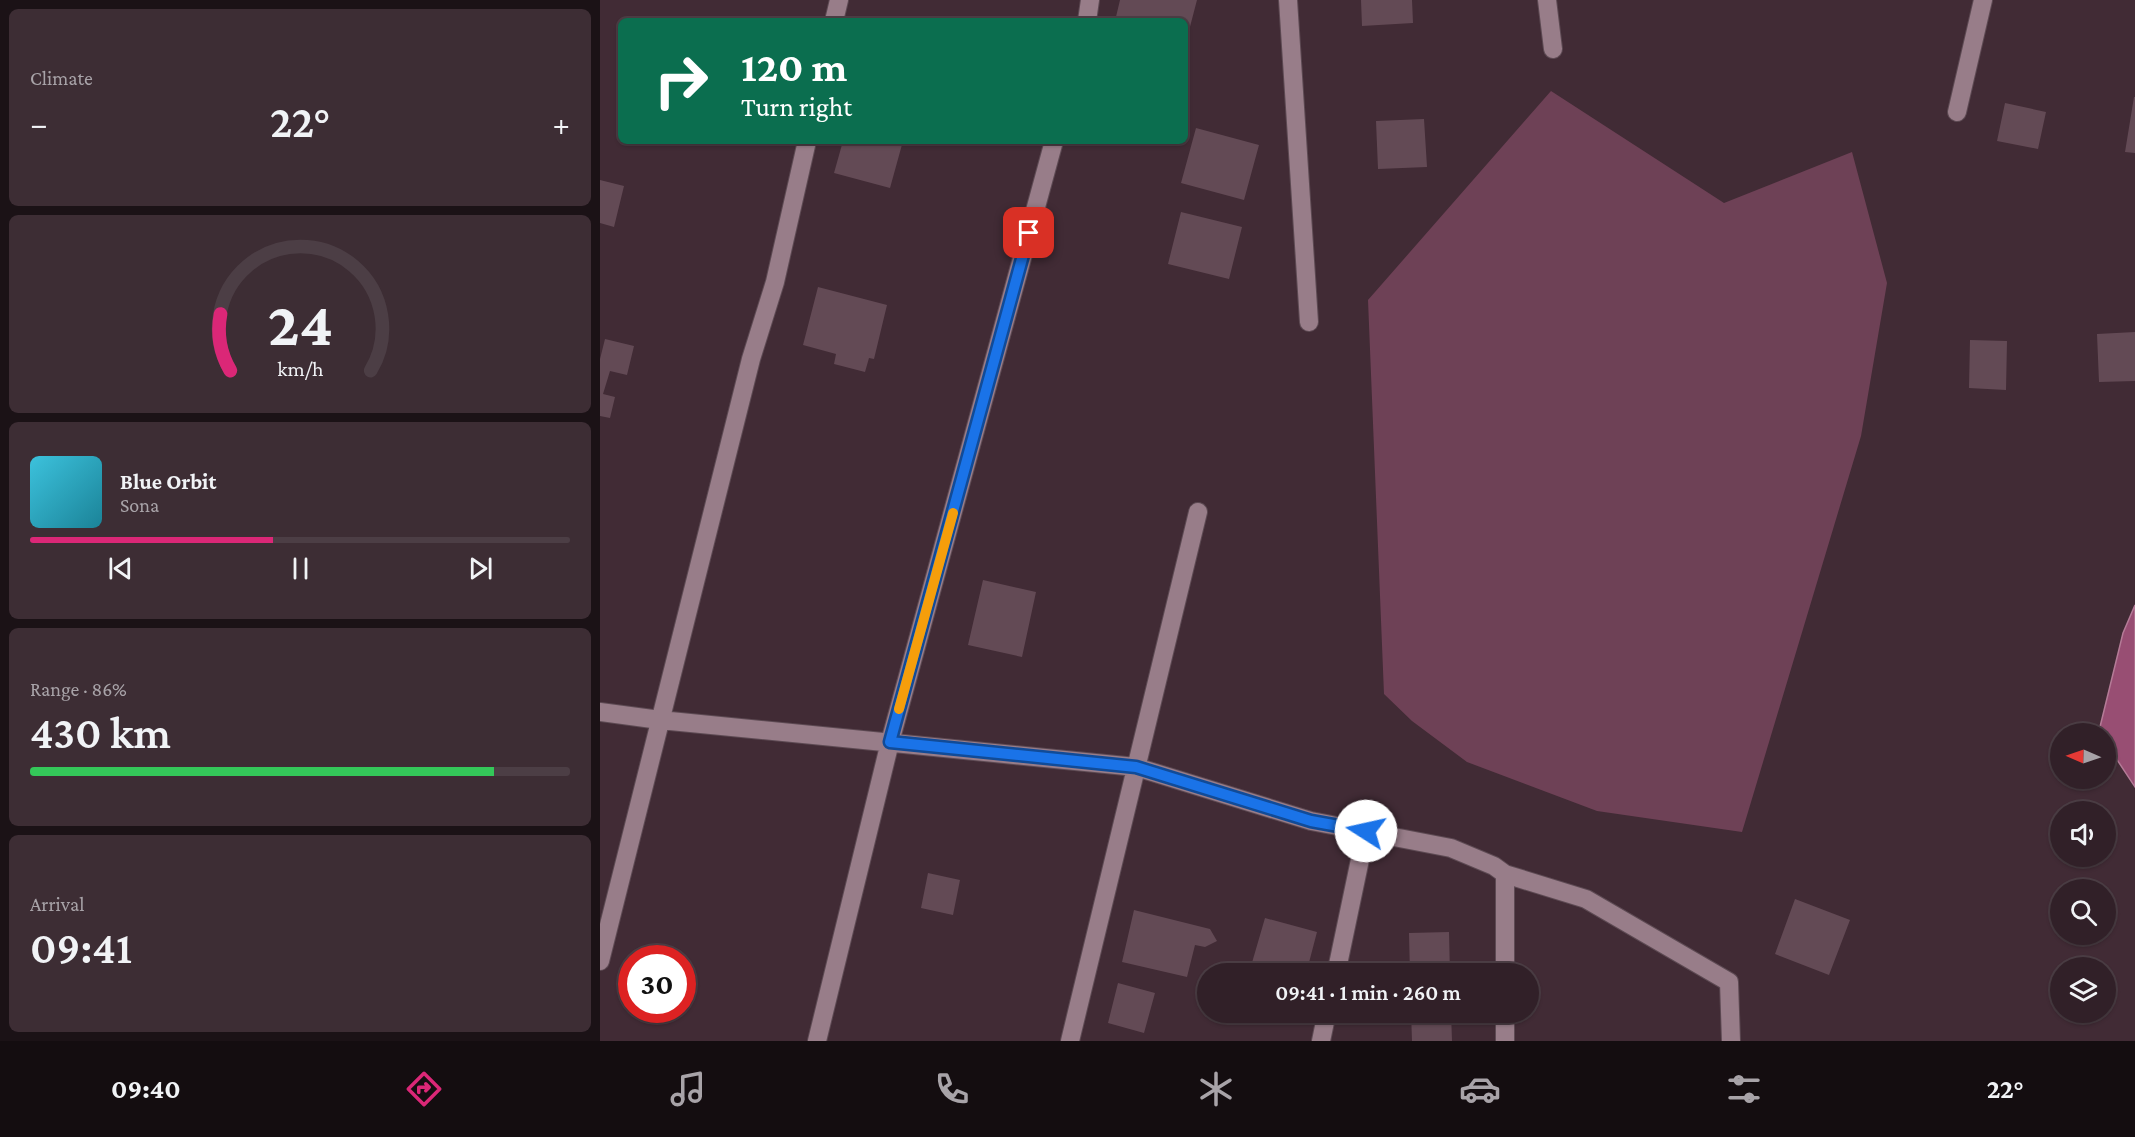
<!DOCTYPE html>
<meta charset="utf-8">
<style>
:root{--surface:#312028;--page:#3d2d34;--text:#f1f3f6;--muted:#a8a3a8;--line:#4c3e45;--accent:#db2777}
body{margin:0;font-family:"Crimson Pro",serif;background:var(--page);color:var(--text);height:100vh;display:flex;flex-direction:column;font-size:22px;white-space:nowrap}
*{box-sizing:border-box;margin:0}
p{font-size:20px;color:var(--muted)}
.icon{flex:none;width:33px;height:33px;fill:none;stroke:currentColor;stroke-width:2;stroke-linecap:round;stroke-linejoin:round}
.map{position:relative;flex:1;overflow:hidden}
.details{display:flex;flex-direction:column;gap:9px;padding:9px;background:#1b1216;width:600px}
.details>*{flex:none}
.banner{position:absolute;left:18px;top:18px;width:570px;height:126px;border-radius:9px;box-shadow:0 2px 4px #0004,0 0 0 2px var(--line);background:#0b6e4f;color:#fff;overflow:hidden}
.needle{width:39px;rotate:272deg}
.fabs{position:absolute;left:1450px;top:723px;display:grid;gap:12px}
.fabs a{display:grid;place-items:center;width:66px;height:66px;border-radius:50%;background:var(--surface);box-shadow:0 2px 4px #0004,0 0 0 2px var(--line);font-size:30px}
.speed{position:absolute;left:18px;top:945px;display:flex;gap:12px;font-size:30px;font-weight:700;text-align:center}
.speed>*{display:grid;place-content:center;width:78px;height:78px;border-radius:50%;background:var(--surface);box-shadow:0 2px 4px #0004,0 0 0 2px var(--line);line-height:1}
.speed .limit{border:9px solid #d22;background:#fff;color:#111}
.pin{position:absolute;display:grid;place-items:center;width:51px;height:51px;color:#fff;margin:-26px;border-radius:12px;box-shadow:0 3px 9px #0006}
.me{position:absolute;width:66px;margin:-33px;rotate:280deg;stroke-linejoin:round;filter:drop-shadow(0 0 4px #0008)}
.turn{display:flex;align-items:center;gap:21px;height:126px;padding:0 24px;font-size:27px}
.turn .icon{width:78px;height:78px;stroke-width:2.5}
.turn b{display:block;font-size:42px;line-height:51px}
.big{font-size:45px;font-weight:600;line-height:1.1}
.details .tile{flex:1;display:flex;flex-direction:column;justify-content:center;gap:9px;min-width:0;padding:0 21px;border-radius:9px;background:var(--page)}
.details .dial{align-items:center;gap:0}
.dial svg{height:156px;overflow:visible;fill:none;stroke:var(--line);stroke-width:7;stroke-linecap:round;text-anchor:middle}
.dial text{fill:var(--text);stroke:none}
.song{display:flex;align-items:center;gap:18px}
.cover{width:72px;height:72px;border-radius:9px;background:linear-gradient(135deg,hsl(190 70% 55%),hsl(190 70% 35%))}
.played{height:6px;border-radius:3px;background:linear-gradient(90deg,var(--accent) 45%,var(--line) 45%)}
.keys{display:flex;justify-content:space-around;direction:ltr}
.heat{display:flex;justify-content:space-between;align-items:center;font-size:33px;direction:ltr}
.charge{height:9px;border-radius:4px;background:linear-gradient(90deg,#34c759 86%,var(--line) 0)}
.trip{position:absolute;left:597px;top:963px;width:342px;height:60px;border-radius:30px;background:var(--surface);box-shadow:0 2px 4px #0004,0 0 0 2px var(--line);font-weight:600;line-height:60px;text-align:center}
.tab-bar{display:flex;height:96px;justify-content:space-around;align-items:center;background:#140d10;color:var(--muted)}
.tab-bar .icon{width:42px;height:42px}
.tab-bar .current{color:var(--accent)}
.tab-bar b{font-size:27px;color:var(--text)}
main{display:flex;flex:1;min-height:0}
.map>svg:first-child{display:block}
</style>
<main>
<section class="details">
<div class="tile"><p>Climate</p>
<div class="heat"><a>−</a><b class="big">22°</b><a>+</a></div>
</div>
<div class="tile dial"><svg viewBox="0 0 100 80">
<path d="M14 69A42 42 0 1 1 86 69"/>
<path d="M14 69A42 42 0 0 1 9 40" stroke="#db2777"/>
<text x="50" y="56" font-size="32" font-weight="700">24</text>
<text x="50" y="72" font-size="11">km/h</text>
</svg></div>
<div class="tile">
<div class="song"><i class="cover"></i><div><b>Blue Orbit</b><p>Sona</p></div></div>
<div class="played"></div>
<div class="keys"><svg class="icon" aria-label="previous" viewBox="0 0 24 24"><path d="M18 5L8 12l10 7zM5 5v14"/></svg><svg class="icon" aria-label="pause" viewBox="0 0 24 24"><path d="M8 5v14M16 5v14"/></svg><svg class="icon" aria-label="next" viewBox="0 0 24 24"><path d="M6 5l10 7-10 7zM19 5v14"/></svg></div>
</div>
<div class="tile"><p>Range · 86%</p><b class="big">430 km</b><div class="charge"></div></div>
<div class="tile"><p>Arrival</p><b class="big">09:41</b></div>
</section>
<div class="map">
<svg width="1535" height="1041" viewBox="0 0 1535 1041">
<rect width="100%" height="100%" fill="#412b35"/>
<path fill="#6e4156" d="M951,91L1124,203L1252,152L1287,283L1261,436L1142,832L997,811L867,762L812,721L784,694L768,300Z"/>
<path fill="#984e73" stroke="#b47b97" stroke-width="1.5" d="M1535,605V787L1506,743V734L1500,733L1499,731L1523,633Z"/>
<path fill="#634a55" d="M520,0H597L586,42L585,21H515Z
M761,0H812L813,23L762,26Z
M1534,97H1535V153L1525,152Z
M1405,103L1446,112L1438,149L1397,141Z
M824,119L827,167L778,169L776,121Z
M596,128L659,145L644,200L581,183Z
M243,141H303L290,188L234,173Z
M0,180L24,186L14,227L0,223Z
M581,212L642,227L629,279L568,264Z
M218,287L287,305L274,359L269,358L265,372L234,364L236,354L203,345Z
M1535,332V381L1499,382L1497,334Z
M5,339L34,346L27,375L10,371L3,394L15,397L10,418L0,416V359Z
M1370,340L1407,341L1406,390L1369,388Z
M383,580L436,592L422,657L368,645Z
M328,873L360,880L353,915L321,908Z
M1195,899L1250,920L1229,975L1175,954Z
M534,910L610,929L617,941L605,947L595,945L587,977L522,962Z
M665,918L717,932L706,974L649,973Z
M849,932L850,974H810L809,933Z
M518,983L555,993L544,1033L508,1023Z
M811,1012H851L852,1041H812Z"/>
<g fill="none" stroke-linecap="round" stroke-linejoin="round">
<g stroke="#5d4a53" stroke-width="20">
<path id="minor" d="M688,0L709,322
M947,0L953,49
M234,21L239,0
M487,21L490,0
M1357,112L1383,0
M0,712L60,720L536,767L711,821L851,848L894,866L905,874L986,899L1129,982L1131,1041
M905,874V974
M0,961L151,359L175,282L207,141
M736,974L766,831
M905,1012V1041
M217,1041L290,742L454,141
M470,1041L598,512
M721,1041L727,1012"/>
</g>
<use href="#minor" stroke="#987d89" stroke-width="18"/>
</g>
<g fill="none" stroke-linecap="round" stroke-linejoin="round">
<g stroke="#114b97" stroke-width="15">
<path id="route" d="M429,233L290,742L536,767L711,821L766,831"/>
</g>
<use href="#route" stroke="#1a73e8" stroke-width="10"/>
<path stroke="#f59e0b" stroke-width="10" d="M299,709L353,513"/>
</g>
</svg>
<div class="fabs">
<a><svg class="needle" viewBox="-14 -14 28 28"><path d="M0-13l5 13h-10z" fill="#e53935"/><path d="M0 13l5-13h-10z" fill="#a8a3a8"/></svg></a>
<a><svg class="icon" aria-label="sound" viewBox="0 0 24 24"><path d="M4 9h4l5-4v14l-5-4H4zM17 9q2 3 0 6"/></svg></a>
<a><svg class="icon" aria-label="search" viewBox="0 0 24 24"><circle cx="10" cy="10" r="6"/><path d="M15 15l6 6"/></svg></a>
<a><svg class="icon" aria-label="layers" viewBox="0 0 24 24"><path d="M12 4l9 5-9 5-9-5zM3 14l9 5 9-5"/></svg></a>
</div>
<div class="speed"><div class="limit">30</div></div>
<div class="pin" style="left:429px;top:233px;background:#d93025"><svg class="icon" aria-label="arrive" viewBox="0 0 24 24"><path d="M6 21V4h12l-3 4 3 4H6"/></svg></div>
<svg class="me" style="left:766px;top:831px" viewBox="-20 -20 40 40"><circle r="19" fill="#fff"/><path d="M0-13L10 11 0 6-10 11z" fill="#1a73e8"/></svg>
<div class="trip">09:41 · 1 min · 260 m</div>
<div class="banner">
<div class="turn"><svg class="icon" aria-label="right" viewBox="0 0 24 24"><path d="M7 20v-9h11M14 6l5 5-5 5"/></svg><div><b>120 m</b>Turn right</div></div>
</div>
</div>
</main>
<nav class="tab-bar">
<b>09:40</b>
<svg class="icon current" aria-label="directions" viewBox="0 0 24 24"><path d="M12 3l9 9-9 9-9-9zM9 14v-3h6M13 9l2 2-2 2"/></svg>
<svg class="icon" aria-label="music" viewBox="0 0 24 24"><path d="M9 18V5l10-2v13"/><circle cx="6" cy="18" r="3"/><circle cx="16" cy="16" r="3"/></svg>
<svg class="icon" aria-label="phone" viewBox="0 0 24 24"><path d="M5 4h4l2 5-3 2q2 4 5 5l2-3 5 2v4C11 20 4 13 5 4z"/></svg>
<svg class="icon" aria-label="climate" viewBox="0 0 24 24"><path d="M12 3v18M4 7l16 10M4 17L20 7"/></svg>
<svg class="icon" aria-label="car" viewBox="0 0 24 24"><path d="M5 17H2v-5l4-1 3-4h7l3 4 3 1v5h-3M9 17h6M6 11h13"/><circle cx="7" cy="17" r="2"/><circle cx="17" cy="17" r="2"/></svg>
<svg class="icon" aria-label="filters" viewBox="0 0 24 24"><path d="M4 7h16M4 17h16"/><circle cx="9" cy="7" r="2"/><circle cx="15" cy="17" r="2"/></svg>
<b>22°</b>
</nav>
